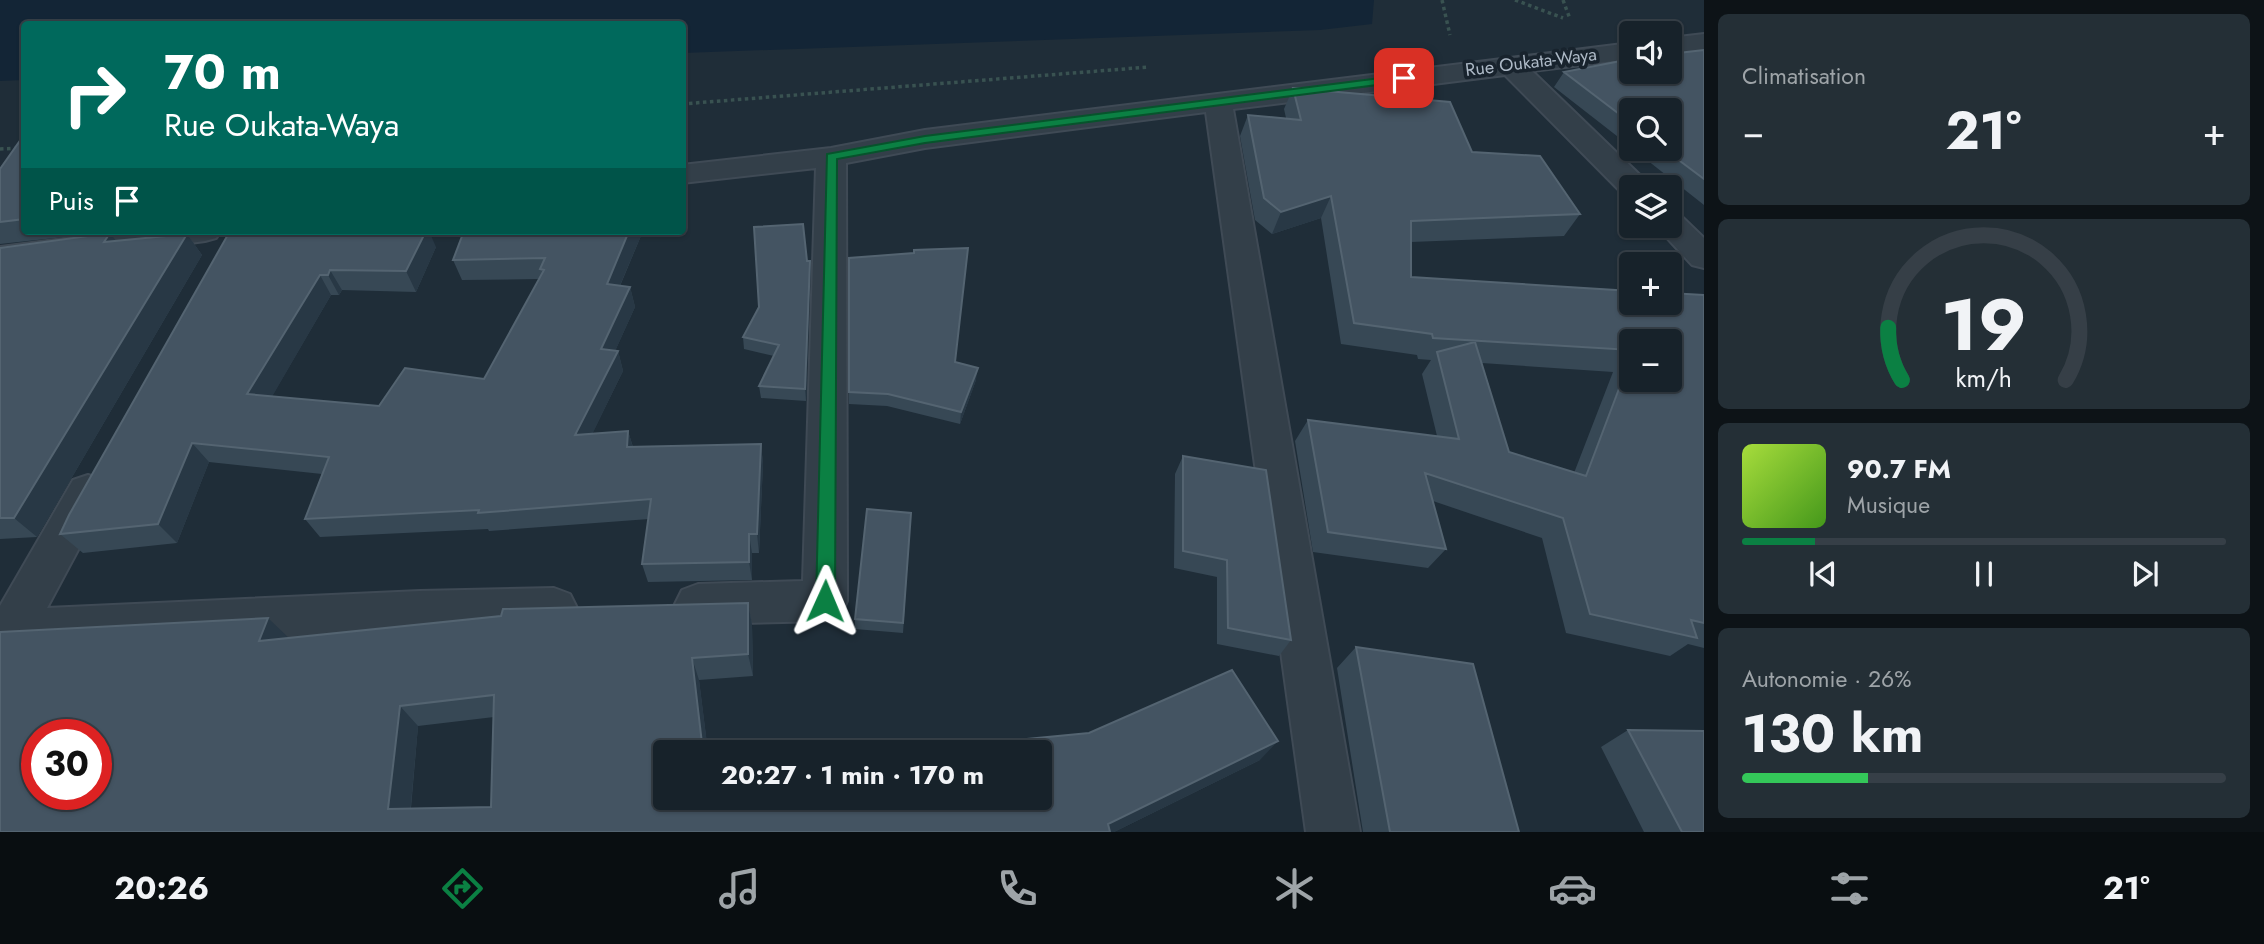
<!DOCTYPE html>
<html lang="fr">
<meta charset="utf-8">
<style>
:root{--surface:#17222a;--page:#242f36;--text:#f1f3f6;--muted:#9ea4a8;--line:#363f47;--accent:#0b8043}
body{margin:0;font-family:Jost,sans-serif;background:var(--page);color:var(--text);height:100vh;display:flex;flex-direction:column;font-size:26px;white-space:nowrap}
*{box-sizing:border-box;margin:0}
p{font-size:23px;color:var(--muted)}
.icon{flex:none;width:38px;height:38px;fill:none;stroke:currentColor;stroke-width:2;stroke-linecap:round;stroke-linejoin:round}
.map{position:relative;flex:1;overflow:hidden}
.details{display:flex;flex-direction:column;gap:14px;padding:14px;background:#0d1317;width:560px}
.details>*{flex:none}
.guide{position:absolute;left:21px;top:21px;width:665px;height:214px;border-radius:7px;box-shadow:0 2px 5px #0004,0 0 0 2px var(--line);background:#00695c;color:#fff;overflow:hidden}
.controls{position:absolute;left:1619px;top:21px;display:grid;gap:14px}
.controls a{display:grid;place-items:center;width:63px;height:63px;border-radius:7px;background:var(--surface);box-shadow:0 2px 5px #0004,0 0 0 2px var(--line);font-size:35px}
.speed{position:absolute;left:21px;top:719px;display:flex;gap:14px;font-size:35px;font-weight:700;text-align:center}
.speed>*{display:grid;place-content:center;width:91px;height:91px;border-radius:50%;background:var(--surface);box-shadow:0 2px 5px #0004,0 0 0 2px var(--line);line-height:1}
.speed .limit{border:10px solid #d22;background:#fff;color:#111}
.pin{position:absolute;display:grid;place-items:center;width:60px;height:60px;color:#fff;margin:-30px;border-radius:14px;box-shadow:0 4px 10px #0006}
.me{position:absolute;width:77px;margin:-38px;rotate:1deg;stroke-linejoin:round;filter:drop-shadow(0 0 5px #0008)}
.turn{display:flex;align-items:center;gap:24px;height:147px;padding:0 28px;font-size:32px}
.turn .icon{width:91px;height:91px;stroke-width:2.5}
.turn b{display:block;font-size:49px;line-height:60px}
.then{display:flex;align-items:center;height:66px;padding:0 28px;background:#0003;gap:14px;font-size:26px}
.big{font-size:52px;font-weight:700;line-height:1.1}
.details .card{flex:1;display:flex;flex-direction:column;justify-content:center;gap:10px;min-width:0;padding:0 24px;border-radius:10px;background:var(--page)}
.details .dial{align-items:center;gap:0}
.dial svg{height:182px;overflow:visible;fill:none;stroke:var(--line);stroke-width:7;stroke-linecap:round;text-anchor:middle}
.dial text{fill:var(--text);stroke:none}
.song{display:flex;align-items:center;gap:21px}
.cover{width:84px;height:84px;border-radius:10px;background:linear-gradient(135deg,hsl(80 70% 55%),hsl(100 70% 35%))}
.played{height:7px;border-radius:4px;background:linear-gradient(90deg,var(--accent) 15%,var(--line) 15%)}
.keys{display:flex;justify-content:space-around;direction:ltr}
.heat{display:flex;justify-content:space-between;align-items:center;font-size:38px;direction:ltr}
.charge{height:10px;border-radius:5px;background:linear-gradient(90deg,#34c759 26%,var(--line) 0)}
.trip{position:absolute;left:653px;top:740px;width:399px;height:70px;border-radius:7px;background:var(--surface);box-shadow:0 2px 5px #0004,0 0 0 2px var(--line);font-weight:700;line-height:70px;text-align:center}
.dock{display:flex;height:112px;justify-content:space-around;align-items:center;background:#090e11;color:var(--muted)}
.dock .icon{width:49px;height:49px}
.dock .on{color:var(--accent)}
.dock b{font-size:32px;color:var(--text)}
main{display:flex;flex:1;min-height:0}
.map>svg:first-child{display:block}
</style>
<main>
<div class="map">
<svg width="1704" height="832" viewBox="0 0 1704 832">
<rect width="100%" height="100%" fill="#1f2d38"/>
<path fill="#132536" d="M0,0H1374L1372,24L1320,30L683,53L682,24H24V80L0,81Z"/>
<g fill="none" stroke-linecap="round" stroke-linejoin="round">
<g stroke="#3f4a55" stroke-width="4">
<path id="minor" d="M1704,34V50L1670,54V38Z
M1631,43V59L1532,71L1645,180L1649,187H1631V196L1623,194L1505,75L1233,109L1360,832H1306L1206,112L925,148L846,163L847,601L841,615L825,621L698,624L682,618L675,604L682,590L698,584L803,581L816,168L682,183V165L831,148L925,130Z
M1670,213L1681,216L1704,238V268L1692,265L1656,226H1670Z
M126,231H221L216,238L205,241L0,269V247Z
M88,475L103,480L109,492L47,608L420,591L554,588L570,594L577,608L570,622L554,628L420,631L24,651L16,664L0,671V606L73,480Z"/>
</g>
<path stroke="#395251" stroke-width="3.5" stroke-dasharray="3.5 3.5" stroke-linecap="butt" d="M1442,0L1450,35
M1515,0L1563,18
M1563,0L1570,19
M682,104L1149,67
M0,149L24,148"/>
<use href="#minor" fill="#333f49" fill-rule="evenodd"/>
</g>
<path fill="#374855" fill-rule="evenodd" d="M1704,50V205L1633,149H1670L1631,110V147L1554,87L1564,72Z
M1293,88L1472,152L1580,214L1564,236L1411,242V277L1704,295V648L1688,644L1670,656L1566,633L1542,538L1433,501L1446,549L1428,568L1313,552L1295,441L1308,420L1437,436L1422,374L1431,360L1418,359L1417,355L1341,344L1321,218L1272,234L1255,220L1240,136L1248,115L1286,118L1284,109ZM1631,341L1670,380H1631ZM1482,363L1613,372L1574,473L1509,452Z
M24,135V231H119L0,244V169Z
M230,231L436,247L416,292L342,290L339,295H331L272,396L379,406L484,379L539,279L462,280L453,260L464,231H643L620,286L630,287L635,307L615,351H618L623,371L592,434L628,431L633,447L761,444L763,464L759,553H752V580L648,582L642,564L649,519L489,531L488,529L320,537L305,519L322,474L209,462L177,543L83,553L60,534Z
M187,234L202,255L37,537L0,539V248L116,241Z
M914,250L955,362L976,380L960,424L887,406L849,404V258L913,253Z
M807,261L810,273L806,401L761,398L759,386L774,356L744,349L743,337Z
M1183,456L1291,640L1279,656L1217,644V577L1174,568L1175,474Z
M911,513L903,633L855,629V619Z
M748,603L752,625L753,676L699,680L708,752H665V798L1260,760L1114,832H0L289,638ZM494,717L491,807L411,808L418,726Z
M1356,647L1519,832H1363L1337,668Z
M1628,730L1704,832H1644L1601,747Z"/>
<path fill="#283845" d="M1331,196L1321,218L1272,234L1281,212Z
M426,231H429L436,247L416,292L406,271Z
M629,231H643L612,304L607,284Z
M110,233L126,254L104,242Z
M187,234L202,255L37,537L14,518Z
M810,261V273L806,401L805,389Z
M330,270L342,290L339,295L328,275Z
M320,275L331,295L262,414L247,394Z
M630,287L635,307L607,369L601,349Z
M618,351L623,371L582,455L575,435Z
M978,368L976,380L960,424L961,412Z
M628,431L634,451L627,447Z
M192,443L209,462L177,543L158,524Z
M761,444L763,464L759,553L757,534Z
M749,534L752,553V580L749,562Z
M748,603L752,625L753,676L748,654Z
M268,618L291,640L259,641Z
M692,658L699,680L708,752H703Z
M400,706L418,726L409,826L388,809Z
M1278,741L1260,760L1114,832H1102L1108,824Z"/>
<path fill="#445462" stroke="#546471" stroke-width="2" fill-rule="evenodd" d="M1704,50V179L1664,149H1670V110H1631V123L1564,72L1631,59V72H1670V54Z
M1293,88L1450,102L1472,152L1540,156L1580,214L1411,221V277L1631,291V303H1670V293L1704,295V623L1691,620L1697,638L1590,614L1563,518L1425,473L1446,549L1328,532L1308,420L1459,439L1437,352L1475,342L1509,452L1586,476L1631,357V380H1670V341H1631V350L1433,338L1432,334L1354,323L1331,196L1281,212L1264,198L1248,115L1301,120Z
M24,135V219L0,222V169Z
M803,224L807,261H810L805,389L759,386L779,345L743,337L759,307L754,227Z
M230,231H426L406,271L330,270L328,275H320L247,394L379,406L405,368L484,379L544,270L540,269L545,258L453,260L464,231H629L607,284L630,287L601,349L618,351L575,435L628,431L627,447L761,444L757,534H749V562L642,564L651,499L478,513L479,510L305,519L329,457L192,443L158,524L60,534L69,515Z
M110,233L104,242L187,234L14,518H0V248Z
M968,248L955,362L978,368L961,412L888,394L849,392V258L914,253V250Z
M1183,456L1266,470L1291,640L1228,628L1227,560L1183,551Z
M867,509L911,513L903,623L855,619Z
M748,603V654L692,658L703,752H665V798H1040V752H894L1089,733L1232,670L1278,741L1108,824L1110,832H0V632L268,618L259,641L501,616L503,609ZM494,695L491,807L388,809L400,706ZM37,735H96V794H37Z
M1356,647L1473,664L1519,832H1390Z
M1628,730L1704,731V832H1682Z"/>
<path fill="#0b8043" stroke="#07532c" stroke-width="2" d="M1404,75L1408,76V81L925,143L837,159L835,601L832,607L825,609L819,607L816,601L827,154L925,136Z"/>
<g text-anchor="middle" stroke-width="7" stroke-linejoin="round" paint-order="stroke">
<g font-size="18" fill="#adb9c6" stroke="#18232d">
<text transform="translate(1531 62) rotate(-7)" y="6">Rue Oukata-Waya</text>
</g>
</g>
</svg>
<div class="controls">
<a><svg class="icon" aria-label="sound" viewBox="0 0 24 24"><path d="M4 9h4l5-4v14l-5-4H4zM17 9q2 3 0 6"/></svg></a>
<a><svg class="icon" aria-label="search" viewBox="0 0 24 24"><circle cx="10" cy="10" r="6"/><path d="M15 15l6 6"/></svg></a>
<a><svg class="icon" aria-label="layers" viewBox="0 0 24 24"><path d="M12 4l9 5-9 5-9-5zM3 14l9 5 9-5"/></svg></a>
<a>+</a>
<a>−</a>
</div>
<div class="speed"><div class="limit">30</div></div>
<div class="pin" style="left:1404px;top:78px;background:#d93025"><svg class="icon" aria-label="arrive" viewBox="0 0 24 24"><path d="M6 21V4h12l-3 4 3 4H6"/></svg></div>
<svg class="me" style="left:825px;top:601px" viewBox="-20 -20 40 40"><path d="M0-17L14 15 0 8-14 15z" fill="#0b8043" stroke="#fff" stroke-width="4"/></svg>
<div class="trip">20:27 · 1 min · 170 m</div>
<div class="guide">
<div class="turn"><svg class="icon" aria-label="right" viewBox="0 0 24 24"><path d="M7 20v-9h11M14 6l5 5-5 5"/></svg><div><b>70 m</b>Rue Oukata-Waya</div></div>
<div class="then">Puis<svg class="icon" aria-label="arrive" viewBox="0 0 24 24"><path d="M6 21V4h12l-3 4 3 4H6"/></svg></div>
</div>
</div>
<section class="details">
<div class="card"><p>Climatisation</p>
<div class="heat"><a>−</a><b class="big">21°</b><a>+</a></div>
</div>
<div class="card dial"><svg viewBox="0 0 100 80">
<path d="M14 69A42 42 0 1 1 86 69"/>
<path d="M14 69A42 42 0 0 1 8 46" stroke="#0b8043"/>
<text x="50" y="56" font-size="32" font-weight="700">19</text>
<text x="50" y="72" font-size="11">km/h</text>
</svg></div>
<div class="card">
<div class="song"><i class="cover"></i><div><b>90.7 FM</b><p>Musique</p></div></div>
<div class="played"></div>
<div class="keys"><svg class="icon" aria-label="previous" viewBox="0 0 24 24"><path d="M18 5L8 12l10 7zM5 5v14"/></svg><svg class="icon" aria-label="pause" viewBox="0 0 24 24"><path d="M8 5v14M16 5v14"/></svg><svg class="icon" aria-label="next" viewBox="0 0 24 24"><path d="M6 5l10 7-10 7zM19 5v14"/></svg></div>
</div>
<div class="card"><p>Autonomie · 26%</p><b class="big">130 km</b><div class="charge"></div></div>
</section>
</main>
<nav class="dock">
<b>20:26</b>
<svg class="icon on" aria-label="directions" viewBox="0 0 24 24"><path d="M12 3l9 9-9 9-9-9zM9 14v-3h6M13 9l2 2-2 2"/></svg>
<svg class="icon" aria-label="music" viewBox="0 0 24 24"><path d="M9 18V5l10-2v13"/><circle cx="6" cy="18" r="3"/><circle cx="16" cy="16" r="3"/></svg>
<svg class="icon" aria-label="phone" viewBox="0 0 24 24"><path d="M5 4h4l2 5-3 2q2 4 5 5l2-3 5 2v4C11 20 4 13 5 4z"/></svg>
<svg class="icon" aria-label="climate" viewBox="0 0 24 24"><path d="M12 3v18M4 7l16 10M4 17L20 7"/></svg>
<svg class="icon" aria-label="car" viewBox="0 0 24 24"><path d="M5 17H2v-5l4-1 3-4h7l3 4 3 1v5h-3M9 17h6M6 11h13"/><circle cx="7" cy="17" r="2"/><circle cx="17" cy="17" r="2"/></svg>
<svg class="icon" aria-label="filters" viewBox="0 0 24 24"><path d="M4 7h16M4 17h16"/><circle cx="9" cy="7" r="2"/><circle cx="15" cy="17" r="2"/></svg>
<b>21°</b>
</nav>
